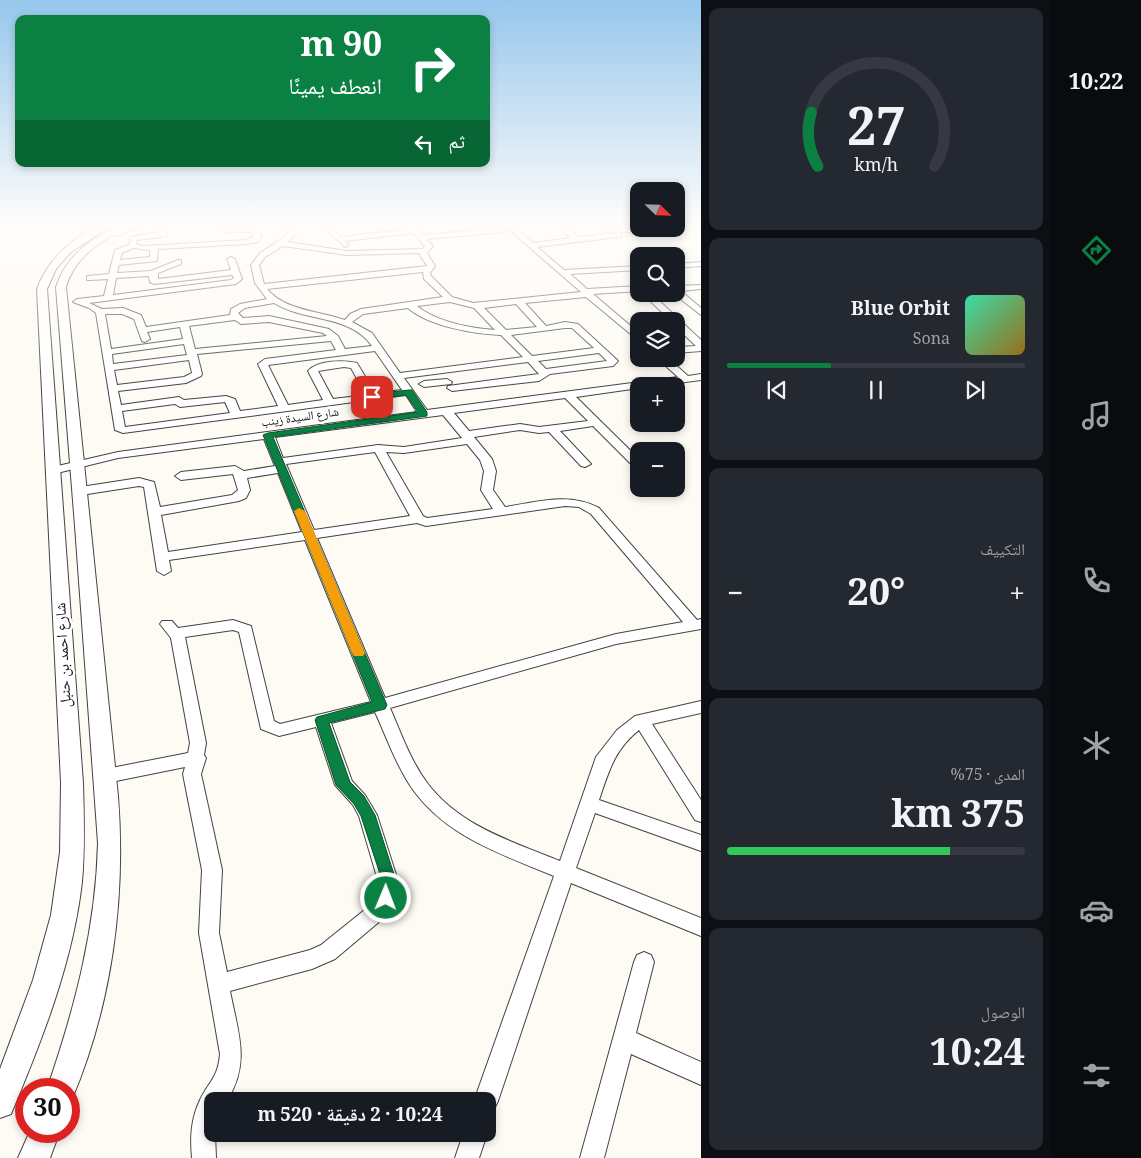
<!DOCTYPE html>
<html lang="ar">
<meta charset="utf-8">
<style>
:root{--surface:#171b24;--page:#242831;--text:#f1f3f6;--muted:#9ea1a6;--line:#363941;--accent:#0b8043}
body{margin:0;font-family:Georgia,"Noto Naskh Arabic",serif;background:var(--page);color:var(--text);direction:rtl;height:100vh;display:flex;flex-direction:column;font-size:19px;white-space:nowrap}
*{box-sizing:border-box;margin:0}
p{font-size:16px;color:var(--muted)}
.icon{flex:none;width:28px;height:28px;fill:none;stroke:currentColor;stroke-width:2;stroke-linecap:round;stroke-linejoin:round}
.map{position:relative;flex:1;overflow:hidden;direction:ltr}
.panel{display:flex;flex-direction:column;gap:8px;padding:8px;background:#0d0f14;width:350px}
.panel>*{flex:none}
.guide{position:absolute;left:15px;top:15px;width:475px;height:152px;border-radius:10px;box-shadow:0 2px 8px #0003;direction:rtl;background:#0b8043;color:#fff;overflow:hidden}
.needle{width:32px;rotate:113deg}
.fabs{position:absolute;left:630px;top:182px;display:grid;gap:10px}
.fabs a{display:grid;place-items:center;width:55px;height:55px;border-radius:10px;background:var(--surface);box-shadow:0 2px 8px #0003;font-size:25px}
.speed{position:absolute;left:15px;top:1078px;display:flex;gap:10px;font-size:25px;font-weight:700;text-align:center}
.speed>*{display:grid;place-content:center;width:65px;height:65px;border-radius:50%;background:var(--surface);box-shadow:0 2px 8px #0003;line-height:1}
.speed .limit{border:8px solid #d22;background:#fff;color:#111}
.pin{position:absolute;display:grid;place-items:center;width:42px;height:42px;color:#fff;margin:-21px;border-radius:10px;box-shadow:0 2px 8px #0006}
.me{position:absolute;width:55px;margin:-28px;rotate:1deg;stroke-linejoin:round;filter:drop-shadow(0 0 4px #0008)}
.turn{display:flex;align-items:center;gap:18px;height:105px;padding:0 25px;font-size:22px}
.turn .icon{width:65px;height:65px;stroke-width:2.5}
.turn b{display:block;font-size:35px;line-height:42px}
.then{display:flex;align-items:center;height:48px;padding:0 25px;background:#0003;gap:10px;font-size:19px}
.big{font-size:38px;font-weight:700;line-height:1.1}
.panel .widget{flex:1;display:flex;flex-direction:column;justify-content:center;gap:8px;min-width:0;padding:0 18px;border-radius:10px;background:var(--page)}
.panel .dial{align-items:center;gap:0}
.dial svg{height:130px;overflow:visible;fill:none;stroke:var(--line);stroke-width:7;stroke-linecap:round;text-anchor:middle}
.dial text{fill:var(--text);stroke:none}
.song{display:flex;align-items:center;gap:15px}
.cover{width:60px;height:60px;border-radius:8px;background:linear-gradient(135deg,hsl(160 70% 55%),hsl(40 70% 35%))}
.played{height:5px;border-radius:2px;background:linear-gradient(90deg,var(--accent) 35%,var(--line) 35%)}
.keys{display:flex;justify-content:space-around;direction:ltr}
.heat{display:flex;justify-content:space-between;align-items:center;font-size:28px;direction:ltr}
.charge{height:8px;border-radius:4px;background:linear-gradient(90deg,#34c759 75%,var(--line) 0)}
.trip{position:absolute;left:204px;top:1092px;width:292px;height:50px;border-radius:10px;background:var(--surface);box-shadow:0 2px 8px #0003;font-weight:700;line-height:50px;text-align:center;direction:rtl}
main{display:flex;flex:1;min-height:0}
.dock{display:flex;flex-direction:column;width:90px;justify-content:space-around;align-items:center;background:#090b0e;color:var(--muted)}
.dock .icon{width:35px;height:35px}
.dock .on{color:var(--accent)}
.dock b{font-size:22px;color:var(--text)}
.map>svg:first-child{display:block}
</style>
<main>
<nav class="dock">
<b>10:22</b>
<svg class="icon on" aria-label="directions" viewBox="0 0 24 24"><path d="M12 3l9 9-9 9-9-9zM9 14v-3h6M13 9l2 2-2 2"/></svg>
<svg class="icon" aria-label="music" viewBox="0 0 24 24"><path d="M9 18V5l10-2v13"/><circle cx="6" cy="18" r="3"/><circle cx="16" cy="16" r="3"/></svg>
<svg class="icon" aria-label="phone" viewBox="0 0 24 24"><path d="M5 4h4l2 5-3 2q2 4 5 5l2-3 5 2v4C11 20 4 13 5 4z"/></svg>
<svg class="icon" aria-label="climate" viewBox="0 0 24 24"><path d="M12 3v18M4 7l16 10M4 17L20 7"/></svg>
<svg class="icon" aria-label="car" viewBox="0 0 24 24"><path d="M5 17H2v-5l4-1 3-4h7l3 4 3 1v5h-3M9 17h6M6 11h13"/><circle cx="7" cy="17" r="2"/><circle cx="17" cy="17" r="2"/></svg>
<svg class="icon" aria-label="filters" viewBox="0 0 24 24"><path d="M4 7h16M4 17h16"/><circle cx="9" cy="7" r="2"/><circle cx="15" cy="17" r="2"/></svg>
</nav>
<section class="panel">
<div class="widget dial"><svg viewBox="0 0 100 80">
<path d="M14 69A42 42 0 1 1 86 69"/>
<path d="M14 69A42 42 0 0 1 10 36" stroke="#0b8043"/>
<text x="50" y="56" font-size="32" font-weight="700">27</text>
<text x="50" y="72" font-size="11">km/h</text>
</svg></div>
<div class="widget">
<div class="song"><i class="cover"></i><div><b>Blue Orbit</b><p>Sona</p></div></div>
<div class="played"></div>
<div class="keys"><svg class="icon" aria-label="previous" viewBox="0 0 24 24"><path d="M18 5L8 12l10 7zM5 5v14"/></svg><svg class="icon" aria-label="pause" viewBox="0 0 24 24"><path d="M8 5v14M16 5v14"/></svg><svg class="icon" aria-label="next" viewBox="0 0 24 24"><path d="M6 5l10 7-10 7zM19 5v14"/></svg></div>
</div>
<div class="widget"><p>التكييف</p>
<div class="heat"><a>−</a><b class="big">20°</b><a>+</a></div>
</div>
<div class="widget"><p>المدى · 75%</p><b class="big">375 km</b><div class="charge"></div></div>
<div class="widget"><p>الوصول</p><b class="big">10:24</b></div>
</section>
<div class="map">
<svg width="701" height="1158" viewBox="0 0 701 1158">
<rect width="100%" height="100%" fill="#fefbf4"/>
<g fill="none" stroke-linecap="round" stroke-linejoin="round">
<g stroke="#434343" stroke-width="2">
<path id="minor" d="M130,226H140L119,236L112,234Z
M161,226H168L167,236L137,240L136,244L143,246L246,240L254,236L250,232C239,232 226,234 216,228L220,226L227,228H252L262,236L258,242L246,244L158,249L157,261L119,265L117,273L151,271L178,260H181V264L158,273V279L231,270L227,259L231,257L235,259L242,279L236,284L89,303L102,309L123,308L141,315L146,327L230,315L231,309L240,304L267,299L255,283L251,265L260,253L286,236L288,233L284,226H291L296,233L288,242L347,251L423,249L425,246L413,233L345,241L349,245L345,247L323,226H330L341,237L409,229L407,226H414L422,235L502,228L506,230L505,232L426,239L433,246L427,253L435,266L430,273L431,276L452,297L473,303L581,292L505,226H513L533,243L570,238L559,226H566L578,237L621,233V237H618L537,247L564,270L639,266V270L570,274L587,289L639,286V291L593,294L639,333V341L586,297L525,303L546,326L565,322L578,324L616,359L618,361L613,366L550,374L539,381L452,391L447,388L448,386L539,374L528,362L404,378L427,410L678,377L658,359H669L688,376L701,374V380L655,386H639V388L576,397L639,459V469L635,468L593,426L560,431L591,464L585,467L581,466L549,432L539,433L520,430L474,437L492,459L496,471L493,490L505,507C538,502 569,492 599,508L697,620L701,619V629L616,644L390,708C401,733 411,762 428,784C460,826 513,842 560,861L596,757L617,730L635,716L701,701V713L652,724L701,800V822L695,820L639,730C614,750 609,771 599,800L701,835V851L595,813L576,868L701,918V936L571,883L498,1101L494,1109L488,1112V1101H474L554,876C504,855 452,839 417,795C399,773 387,738 375,712L331,723L352,781L365,795L377,815L399,884L396,898L386,916L335,959L312,969L230,991C238,1033 251,1062 227,1101H212V1134H215L216,1158H192C190,1137 191,1119 200,1100C209,1081 218,1078 220,1054L199,933L202,870L183,774L185,767L106,783L100,781L97,776L100,771L106,769L188,753L190,743L171,638L160,624L162,621H172L178,628L233,620L251,626L274,721L280,724L371,702L305,540L169,560L171,571L164,575L157,571L144,487L139,486L81,495L75,491L81,487L139,478L154,482L160,507L232,495L238,490L233,474L181,480L175,476L181,472L235,466L244,471L275,466L264,439L118,458L53,474L47,470L49,468L118,452L417,412L406,395L123,433L115,430L96,313L89,308L73,302L77,299L104,296L108,279L90,280H87V276L109,274L115,250L129,245L131,237L160,232ZM283,246L347,255L419,253L427,266L264,284L259,265L265,257ZM133,248L150,250V257L120,260L122,253ZM423,272L424,279L443,297L361,309L350,314L345,320C320,311 285,311 267,289ZM232,275L234,278L231,280L113,295L116,278L149,276L150,282L154,284ZM450,302L474,308L495,330C470,328 437,322 417,306ZM274,303C304,322 350,314 372,346L345,349L338,336L329,329L269,316L243,318L238,313L245,308ZM516,304L537,327L506,330L484,308ZM408,308C428,326 474,334 501,335L523,357L400,373L372,333L352,322L363,314ZM105,314H122L134,319L142,341L145,342L150,339L147,332L180,327L183,339L111,349ZM235,320L241,324L269,322L323,333L327,336L195,349L189,326ZM565,328H572L594,348L532,356L511,335ZM331,341L336,350L265,359L258,364L278,406L240,411L235,399L226,396L184,400L179,397L121,405L118,391L186,383L201,376L202,374L197,354ZM184,344L187,355L113,364L112,354ZM375,351L402,390L375,393L357,363C344,360 317,360 308,371L323,400L288,405L268,365ZM599,353L607,361L546,369L538,361ZM189,360L192,373L184,377L117,385L114,370ZM344,367L351,368L366,395L333,399L318,371ZM565,398L588,421L539,427L520,424L469,431L454,413ZM225,402L230,413L125,427L122,411L175,404L180,407ZM443,415L462,438L404,447L378,445L283,458L275,437ZM467,444L480,460L484,471L481,490L493,509L427,518L423,516L386,452L404,453ZM375,452L410,516L314,530L286,464ZM278,473L302,532L168,552L161,515L239,501L246,498L250,490L247,478ZM565,506L579,507L591,514L683,622L616,634L385,698L317,538L417,523L426,526ZM233,630L239,632L261,729L279,736L316,727L335,785L353,805L359,816L379,884L377,896L372,904L321,945L310,950L227,972L219,933L222,870L201,774L206,758L204,755L206,743L185,637Z
M676,226H701V228L676,229H674H676Z
M639,227V229H650L646,231L607,233L603,231L607,229Z
M701,262V266L676,268V264Z
M701,285V289L681,291L701,308V315L674,294H676V286Z
M643,294H652L701,340V351L676,353V347L696,346L676,327V321H671Z
M447,379L452,382L451,384L424,387L419,384L424,381Z
M644,952L651,955L654,962L636,1033L701,1062V1085L631,1054L604,1158H580L634,962L637,955Z
M463,1134H487L479,1158H455Z"/>
</g>
<g stroke="#434343" stroke-width="2">
<path id="tertiary" d="M98,226H110L70,253L56,269L47,289L83,783C84,816 85,849 82,882C73,962 42,1040 11,1114L0,1118V1069L33,980L51,915L60,852L61,783L37,289C48,259 70,240 98,226Z
M117,226H129C123,231 115,234 108,238C88,250 73,264 66,287L118,796C126,899 112,1004 72,1099L69,1101V1089H47C75,1008 96,928 98,843L75,526L56,287C66,256 89,240 117,226Z
M30,1131H60L50,1158H18Z"/>
</g>
<use href="#minor" fill="#fff" fill-rule="evenodd"/>
<use href="#tertiary" fill="#fff" fill-rule="evenodd"/>
</g>
<linearGradient id="sky" x2="0" y2="1"><stop stop-color="#96c7ec"/><stop offset="0.58" stop-color="#fffdfa"/><stop offset="1" stop-color="#fffdfa" stop-opacity="0"/></linearGradient>
<rect width="701" height="388" fill="url(#sky)"/>
<path fill="#0b8043" stroke="#07532c" d="M409,390H412L427,412V416L273,437L387,705L385,709L329,723L350,782L364,796L375,815L397,884L392,903L386,905L381,903L378,898L381,884L379,871L361,816L354,804L336,785L315,720L317,717L372,702L263,435L268,433L418,412L406,395L372,399L368,397L372,394Z"/>
<path fill="#f59e0b" d="M299,508L305,511L365,653L363,656H354L352,653L294,511Z"/>
<g text-anchor="middle" stroke-width="5" stroke-linejoin="round" paint-order="stroke">
<g font-size="12" fill="#101010" stroke="#fff">
<text transform="translate(300 417) rotate(-8)" y="4">شارع السيدة زينب</text>
</g>
<g font-size="15" fill="#101010" stroke="#fff">
<text transform="translate(63 655) rotate(-93)" y="5">شارع احمد بن حنبل</text>
</g>
</g>
</svg>
<div class="fabs">
<a><svg class="needle" viewBox="-14 -14 28 28"><path d="M0-13l5 13h-10z" fill="#e53935"/><path d="M0 13l5-13h-10z" fill="#9ea1a6"/></svg></a>
<a><svg class="icon" aria-label="search" viewBox="0 0 24 24"><circle cx="10" cy="10" r="6"/><path d="M15 15l6 6"/></svg></a>
<a><svg class="icon" aria-label="layers" viewBox="0 0 24 24"><path d="M12 4l9 5-9 5-9-5zM3 14l9 5 9-5"/></svg></a>
<a>+</a>
<a>−</a>
</div>
<div class="speed"><div class="limit">30</div></div>
<div class="pin" style="left:372px;top:397px;background:#d93025"><svg class="icon" aria-label="arrive" viewBox="0 0 24 24"><path d="M6 21V4h12l-3 4 3 4H6"/></svg></div>
<svg class="me" style="left:386px;top:898px" viewBox="-20 -20 40 40"><circle r="17" fill="#0b8043" stroke="#fff" stroke-width="3"/><path d="M0-11L8 9 0 5-8 9z" fill="#fff"/></svg>
<div class="trip">10:24 · 2 دقيقة · 520 m</div>
<div class="guide">
<div class="turn"><svg class="icon" aria-label="right" viewBox="0 0 24 24"><path d="M7 20v-9h11M14 6l5 5-5 5"/></svg><div><b>90 m</b>انعطف يمينًا</div></div>
<div class="then">ثم<svg class="icon" aria-label="left" viewBox="0 0 24 24"><path d="M17 20v-9H6M10 6l-5 5 5 5"/></svg></div>
</div>
</div>
</main>
